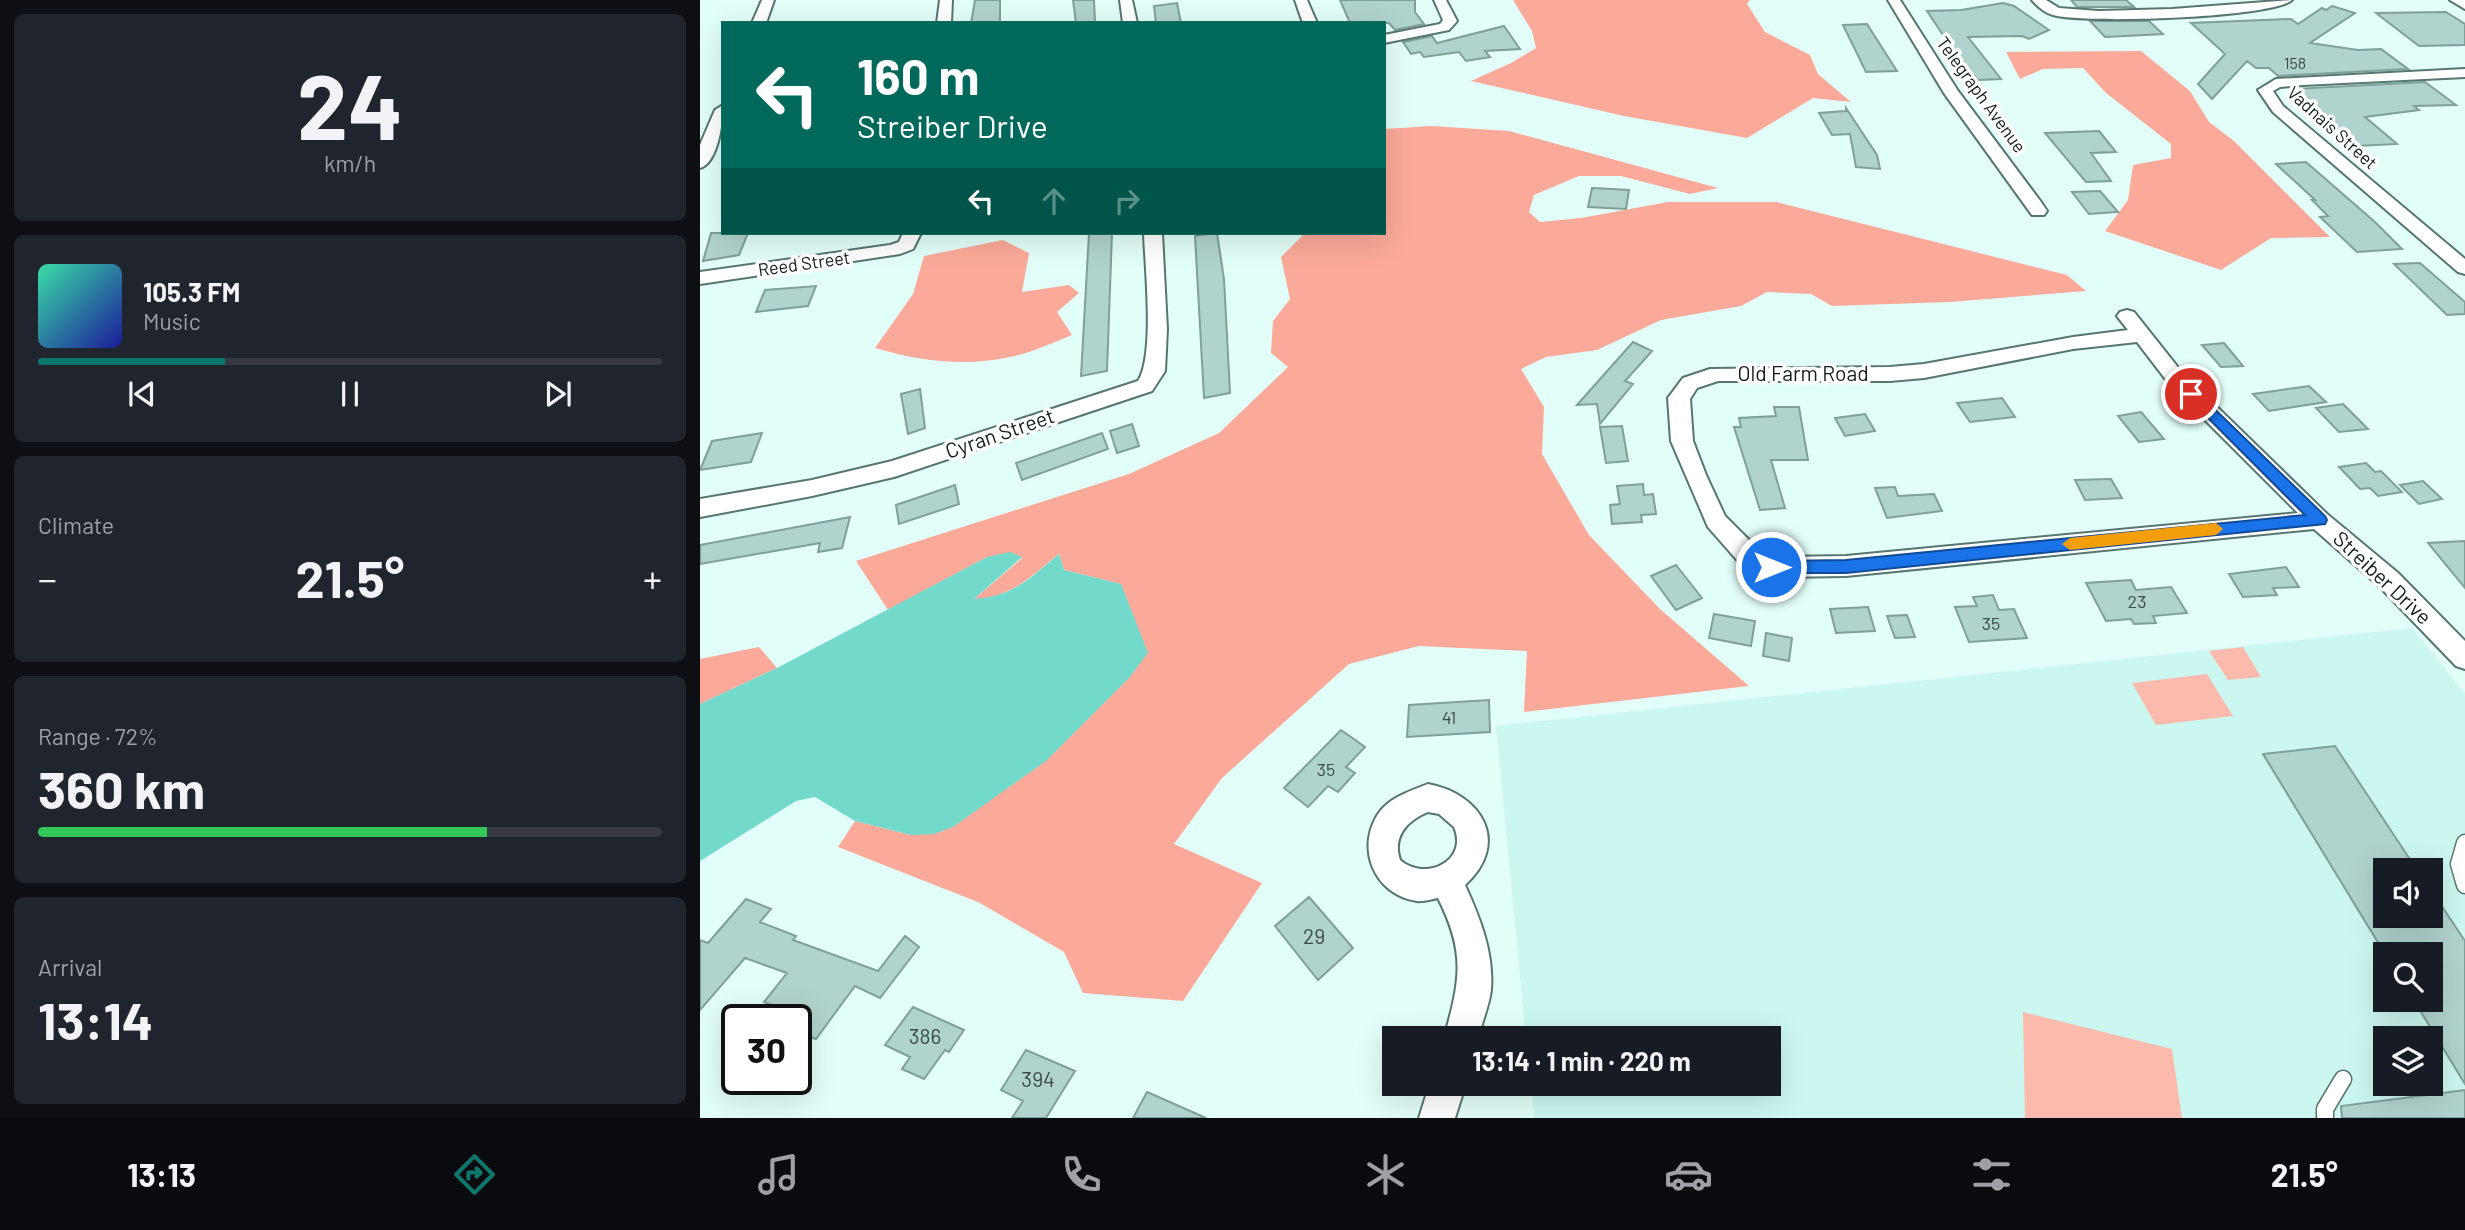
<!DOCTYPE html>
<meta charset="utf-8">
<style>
:root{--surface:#171b24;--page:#20242c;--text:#f1f3f6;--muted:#9ea1a6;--line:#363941;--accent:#0f766e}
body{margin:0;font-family:Barlow,sans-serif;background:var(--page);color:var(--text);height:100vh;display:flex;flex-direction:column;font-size:26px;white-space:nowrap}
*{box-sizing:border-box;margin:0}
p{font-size:23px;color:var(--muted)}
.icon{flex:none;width:38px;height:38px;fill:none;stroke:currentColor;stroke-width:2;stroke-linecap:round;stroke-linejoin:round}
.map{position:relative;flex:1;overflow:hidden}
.sheet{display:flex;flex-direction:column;gap:14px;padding:14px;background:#0d0f14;width:700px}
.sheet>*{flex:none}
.top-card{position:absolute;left:21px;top:21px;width:665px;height:214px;border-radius:0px;box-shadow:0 7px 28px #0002;background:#00695c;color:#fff;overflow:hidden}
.controls{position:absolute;left:1673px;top:858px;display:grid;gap:14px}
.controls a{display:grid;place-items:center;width:70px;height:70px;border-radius:0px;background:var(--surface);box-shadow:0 7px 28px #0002;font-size:35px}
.speed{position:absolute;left:21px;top:1004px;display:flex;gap:14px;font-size:35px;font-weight:700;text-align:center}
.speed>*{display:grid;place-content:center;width:91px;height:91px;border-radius:50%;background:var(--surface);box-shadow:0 7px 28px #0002;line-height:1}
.speed .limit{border:4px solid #111;border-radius:10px;background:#fff;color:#111}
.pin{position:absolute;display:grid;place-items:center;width:60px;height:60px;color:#fff;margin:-30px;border:4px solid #fff;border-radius:50%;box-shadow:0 2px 7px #0007}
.me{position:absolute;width:77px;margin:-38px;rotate:90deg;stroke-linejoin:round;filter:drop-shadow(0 0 5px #0008)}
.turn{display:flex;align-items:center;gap:24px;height:147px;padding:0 21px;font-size:32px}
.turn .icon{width:91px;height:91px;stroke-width:2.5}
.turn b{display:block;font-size:49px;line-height:60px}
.lanes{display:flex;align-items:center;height:66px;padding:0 21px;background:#0003;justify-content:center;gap:35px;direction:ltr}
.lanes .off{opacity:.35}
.big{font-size:52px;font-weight:700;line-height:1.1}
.sheet .card{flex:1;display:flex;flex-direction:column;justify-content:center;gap:10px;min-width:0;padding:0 24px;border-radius:10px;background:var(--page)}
.sheet .dial{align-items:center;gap:0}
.dial b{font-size:91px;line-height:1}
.song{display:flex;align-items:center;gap:21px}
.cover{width:84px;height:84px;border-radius:10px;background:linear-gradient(135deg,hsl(160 70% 55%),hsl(240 70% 35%))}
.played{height:7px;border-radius:4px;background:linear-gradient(90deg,var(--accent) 30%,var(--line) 30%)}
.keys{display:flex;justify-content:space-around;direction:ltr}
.heat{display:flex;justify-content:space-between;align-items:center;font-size:38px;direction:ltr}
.charge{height:10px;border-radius:5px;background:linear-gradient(90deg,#34c759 72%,var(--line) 0)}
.trip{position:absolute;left:682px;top:1026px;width:399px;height:70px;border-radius:0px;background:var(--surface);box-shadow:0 7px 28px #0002;font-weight:700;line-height:70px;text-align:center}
.dock{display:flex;height:112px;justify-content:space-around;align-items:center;background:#090b0e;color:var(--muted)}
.dock .icon{width:49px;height:49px}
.dock .on{color:var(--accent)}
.dock b{font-size:32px;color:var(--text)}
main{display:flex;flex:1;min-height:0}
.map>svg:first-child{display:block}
</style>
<main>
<section class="sheet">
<div class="card dial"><b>24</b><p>km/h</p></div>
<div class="card">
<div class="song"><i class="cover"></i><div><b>105.3 FM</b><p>Music</p></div></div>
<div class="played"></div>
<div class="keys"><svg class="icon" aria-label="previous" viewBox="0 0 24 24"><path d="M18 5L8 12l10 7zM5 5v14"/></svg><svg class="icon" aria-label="pause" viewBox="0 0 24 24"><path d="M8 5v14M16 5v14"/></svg><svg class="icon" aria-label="next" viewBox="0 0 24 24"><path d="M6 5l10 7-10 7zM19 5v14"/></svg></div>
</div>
<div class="card"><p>Climate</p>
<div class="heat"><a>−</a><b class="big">21.5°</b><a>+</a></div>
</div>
<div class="card"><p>Range · 72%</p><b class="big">360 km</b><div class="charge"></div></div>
<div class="card"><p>Arrival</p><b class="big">13:14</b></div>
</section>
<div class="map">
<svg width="1765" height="1118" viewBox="0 0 1765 1118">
<rect width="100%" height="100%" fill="#e2fef9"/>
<path fill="#cbf7f0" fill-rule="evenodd" d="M1712,628L1765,693V1118H834L831,1083H1069V1038H826L796,726ZM1685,870H1731V915H1685ZM1685,954H1731V999H1685ZM1685,1038H1731V1083H1685Z"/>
<path fill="#fbbaac" d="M1543,647L1561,677L1528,680L1509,651Z
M1507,674L1533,716L1456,725L1432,683Z
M1323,1012L1472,1049L1482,1118H1325Z"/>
<path fill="#fbaa99" d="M813,0H1050L1047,4L1065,32L1110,55L1118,74L1151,102L1113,98L1047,138L924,116L771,81L811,63L836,48L832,31Z
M1441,51L1490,91L1509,122L1534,141L1630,237L1571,238L1521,270L1405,231L1428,200L1433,165L1471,158V144L1406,93L1383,68L1343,69L1320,79L1306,52Z
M731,126L809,131L1018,188L990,194L921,176H879L834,195L829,212L840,222L881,218L968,202H1076L1367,275L1386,291L1250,302L1132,306L1111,294L1067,292L1041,306L961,320L897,350L846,357L821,369L844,407L842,454L889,535L960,609L1049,686L824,712L827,651L719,646L649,664L522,778L474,844L562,883L483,1001L383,993L364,952L278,902L138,847L155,821L211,835L421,584L364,570L359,554C328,579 313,596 273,600L322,558L287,557L188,610L156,561L429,474L519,433L588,367L571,353L573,321L590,299L581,257L605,233H684V129Z
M303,240L329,253L322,292L369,285L379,293L357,312L372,335C352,343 331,353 310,357C264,367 219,361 175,348L213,294L224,256Z
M59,647L77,668L0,704V659Z"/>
<path fill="#72d9cb" d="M310,552L322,557L274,599C313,597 330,578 359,554L364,570L421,584L448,653L429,678L346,761L253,827L234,834L211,835L155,821L115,797L96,801L0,861V704L77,668L287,557Z"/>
<path fill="#b1d3cd" stroke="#7f9f99" stroke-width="2" d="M275,0H300V23H271Z
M373,0H394L395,23H376Z
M640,0H715V12L724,24L695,30L689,23H650Z
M1371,0H1426L1434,7H1377Z
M477,3L481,23H456L454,6Z
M1303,3L1314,6L1349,30L1329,39L1322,36L1268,37L1301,79L1278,80L1255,53L1227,11L1261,10Z
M1632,6L1655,13L1610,43L1658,50L1681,49L1708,69L1578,76L1569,68H1556L1547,61L1512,99L1498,84L1525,54L1491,23L1591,19L1598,24L1622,8L1626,10Z
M1746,12L1765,24V45L1719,46L1676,13Z
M1390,21H1449L1463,34L1405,37Z
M1167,24L1197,71L1166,72L1143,25Z
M804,26L820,49L785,51L790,57L766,61L759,52L724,57L720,52L711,54L703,42L732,36L737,43Z
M1725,82L1756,105L1714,106L1719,110L1665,117L1697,144L1657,146L1592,89Z
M1146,108L1177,155L1180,169L1156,167L1150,134L1132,135L1119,113L1146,111Z
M1399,131L1416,152L1391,153L1411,181L1386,182L1345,133Z
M1606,162L1675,222L1702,249L1657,252L1620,217L1628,216L1612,200H1615L1576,164Z
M892,188L929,190L926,209L888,207Z
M1400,191L1418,212L1389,214L1372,192Z
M11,233H48L39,255L3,261Z
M389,233H412L407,371L381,376Z
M517,233L524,279L530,393L504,398L495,236Z
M1720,263L1765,302V314L1747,315L1694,264Z
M116,286L108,306L56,312L65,290Z
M933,342L952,351L925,381L933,384L900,424L897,404L877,405Z
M1524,343L1543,366L1521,367L1502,345Z
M1609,386L1626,402L1569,411L1553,394Z
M220,389L225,428L208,434L201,394Z
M1302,398L1315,417L1270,422L1257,403Z
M1643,404L1668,429L1639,432L1616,408Z
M1074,407H1099L1108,460H1071L1085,508L1060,510L1034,427H1041L1039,418L1076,416Z
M1441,412L1464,439L1439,442L1418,416Z
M1165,414L1175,431L1145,436L1135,418Z
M432,424L439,446L417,453L410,431Z
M922,426L928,461L906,463L900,427Z
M62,433L51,462L0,470L12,441Z
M402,433L408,449L322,480L316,463Z
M1666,463L1675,472L1681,471L1702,492L1678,496L1670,488L1660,489L1639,467Z
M1411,479L1422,498L1385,500L1375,480Z
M1723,481L1742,499L1719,504L1700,485Z
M943,484L944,495L953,494L956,514L941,515L942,522L912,524L910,505L920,504L917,486Z
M255,485L259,504L199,524L196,505Z
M1195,487L1198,496L1234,494L1242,511L1187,518L1175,488Z
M150,517L142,548L118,552L120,543L0,564V545Z
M1765,541V588L1728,543Z
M976,565L1002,598L976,610L951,576Z
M1586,567L1599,587L1573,588L1577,595L1543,597L1529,574Z
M1431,580L1436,590L1471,587L1487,613L1453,616L1456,623L1434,624L1431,619L1406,621L1386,583Z
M1293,595L1299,610L1314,609L1327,638L1269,642L1255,607L1277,606L1273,597Z
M1168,607L1175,631L1136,633L1130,609Z
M1014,614L1055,621L1051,646L1009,638Z
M1207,615L1215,637L1195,638L1187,616Z
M1066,633L1092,638L1089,661L1063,656Z
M789,700L790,732L707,737L709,705Z
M641,730L665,747L646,767L655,773L638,792L628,786L608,807L584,788Z
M1635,746L1717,870H1685V915H1731V890L1765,941V1084L1713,999H1731V954H1685L1563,754Z
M609,897L653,948L618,980L575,926Z
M46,899L71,909L60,922L96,936L93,940L178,971L205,936L219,947L180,998L155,986L116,1039L96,1032V1014L64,1002L87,973L45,958L0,1010V940L8,943Z
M213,1007L264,1030L249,1052L245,1050L224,1079L202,1069L210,1057L185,1045Z
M326,1050L375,1071L346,1118H312L323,1101L301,1090Z
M1765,1090V1118H1642L1641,1106Z
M447,1092L506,1118H433Z"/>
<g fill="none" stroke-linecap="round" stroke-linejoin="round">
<g stroke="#577671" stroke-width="19">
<path id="lane" d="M1765,843L1759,864L1765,885
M1625,1118V1109L1643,1079"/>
</g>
<g stroke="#577671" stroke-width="4">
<path id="street" d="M62,0H74L66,23H52Z
M240,0H252L251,23H237Z
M420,0H432L437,23H423Z
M595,0H607L617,23H603Z
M734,0H746L757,21L749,30L684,43V35L740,24L743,20Z
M1188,0H1200L1258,91L1341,202L1347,211L1344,215H1332L1244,93Z
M1332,0H1346L1359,8L1399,11L1472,9L1592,0C1572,18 1384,24 1353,15C1345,13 1337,6 1332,0Z
M1750,0H1765V9Z
M1765,69V77L1603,85L1580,87L1573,91L1583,106L1765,259V274L1758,272L1573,112L1558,90L1576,79Z
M23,105C23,121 18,163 0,168V145L15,110Z
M203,233H221L213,249L200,254L0,284V272L190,245L199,242Z
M444,233H462L467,329L465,371L452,391L194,477L112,496L0,517V499L112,480L192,461L438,381C455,355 445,267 444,233Z
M1427,310L1434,312L1484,375L1627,514L1698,573L1765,641V669L1756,666L1680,587L1614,529L1146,576L1071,577L1062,574L1037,560L1008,527L971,441L968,398L983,378L1010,369L1190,367L1224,364L1373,337L1428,330L1417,316L1420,312ZM1437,342L1470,385L1598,513L1146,556L1075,557L1055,546L1025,516L1006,475L993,441L990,399L997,388L1018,381H1190L1224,378L1373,349Z
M728,784C782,794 811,843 765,885C780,918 794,953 791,990C789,1006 782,1022 778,1038H744C760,981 766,953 738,898C732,899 724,902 717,901C673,895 654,845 681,810C693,796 711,791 728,784ZM728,812L739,814L754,827C769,861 725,882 700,860C692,836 708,820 728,812Z
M730,1083H766L755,1118H719Z"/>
</g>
<use href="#lane" stroke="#fff" stroke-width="16"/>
<use href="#street" fill="#fff" fill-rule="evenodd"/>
</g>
<path fill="#1a73e8" stroke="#114b97" stroke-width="2" d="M1491,389L1496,391L1625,516L1627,520L1625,524L1146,573H1071L1063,567L1071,561L1146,560L1605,515L1484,394Z"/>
<path fill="#f59e0b" d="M1516,523L1523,529L1516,535L1370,550L1362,544L1370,538Z"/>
<g text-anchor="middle" stroke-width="7" stroke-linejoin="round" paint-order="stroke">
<g font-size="16" fill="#3a4b48">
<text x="1595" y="69">158</text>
</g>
<g font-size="18" fill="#121e1c" stroke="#fff">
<text transform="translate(1281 95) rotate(54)" y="6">Telegraph Avenue</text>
<text transform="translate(1632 128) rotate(42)" y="6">Vadnais Street</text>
<text transform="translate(104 264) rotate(-8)" y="6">Reed Street</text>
</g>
<g font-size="18" fill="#3a4b48">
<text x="1437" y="608">23</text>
<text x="1291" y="630">35</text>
<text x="749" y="724">41</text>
<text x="626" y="776">35</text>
</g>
<g font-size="21" fill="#121e1c" stroke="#fff">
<text x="1103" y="381">Old Farm Road</text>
<text transform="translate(300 434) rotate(-19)" y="7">Cyran Street</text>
<text transform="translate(1682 578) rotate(43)" y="7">Streiber Drive</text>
</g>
<g font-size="21" fill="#3a4b48">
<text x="614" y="944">29</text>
<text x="225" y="1044">386</text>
<text x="338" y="1087">394</text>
</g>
</g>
</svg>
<div class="controls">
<a><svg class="icon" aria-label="sound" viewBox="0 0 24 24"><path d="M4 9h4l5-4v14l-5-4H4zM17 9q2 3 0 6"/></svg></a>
<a><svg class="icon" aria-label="search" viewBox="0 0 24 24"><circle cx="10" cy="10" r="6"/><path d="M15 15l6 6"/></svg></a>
<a><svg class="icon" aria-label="layers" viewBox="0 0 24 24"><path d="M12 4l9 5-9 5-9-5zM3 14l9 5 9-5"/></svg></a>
</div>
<div class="speed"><div class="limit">30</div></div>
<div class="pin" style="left:1491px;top:394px;background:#d93025"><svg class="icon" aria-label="arrive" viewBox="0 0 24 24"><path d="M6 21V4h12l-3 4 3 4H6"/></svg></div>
<svg class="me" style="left:1071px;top:567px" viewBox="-20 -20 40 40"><circle r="17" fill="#1a73e8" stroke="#fff" stroke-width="3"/><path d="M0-11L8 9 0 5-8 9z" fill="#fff"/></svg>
<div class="trip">13:14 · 1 min · 220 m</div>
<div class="top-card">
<div class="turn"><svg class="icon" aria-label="left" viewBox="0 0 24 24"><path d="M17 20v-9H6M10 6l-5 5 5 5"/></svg><div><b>160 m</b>Streiber Drive</div></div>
<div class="lanes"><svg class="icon" aria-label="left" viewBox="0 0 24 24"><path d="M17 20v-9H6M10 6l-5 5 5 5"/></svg><svg class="icon off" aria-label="ahead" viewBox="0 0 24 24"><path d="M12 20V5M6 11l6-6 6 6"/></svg><svg class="icon off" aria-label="right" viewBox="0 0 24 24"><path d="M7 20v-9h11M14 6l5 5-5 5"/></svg></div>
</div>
</div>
</main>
<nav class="dock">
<b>13:13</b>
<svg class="icon on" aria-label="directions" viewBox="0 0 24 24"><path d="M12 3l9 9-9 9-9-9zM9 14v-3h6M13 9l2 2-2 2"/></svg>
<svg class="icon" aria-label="music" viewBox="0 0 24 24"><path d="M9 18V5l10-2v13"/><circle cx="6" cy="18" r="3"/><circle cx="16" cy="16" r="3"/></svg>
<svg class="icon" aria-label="phone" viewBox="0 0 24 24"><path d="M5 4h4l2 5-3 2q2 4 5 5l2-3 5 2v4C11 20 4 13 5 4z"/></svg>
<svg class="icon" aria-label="climate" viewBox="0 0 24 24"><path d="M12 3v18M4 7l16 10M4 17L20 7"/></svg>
<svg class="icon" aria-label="car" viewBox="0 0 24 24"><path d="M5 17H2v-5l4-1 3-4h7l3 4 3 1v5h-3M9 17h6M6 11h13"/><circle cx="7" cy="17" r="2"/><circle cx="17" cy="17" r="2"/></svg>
<svg class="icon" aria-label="filters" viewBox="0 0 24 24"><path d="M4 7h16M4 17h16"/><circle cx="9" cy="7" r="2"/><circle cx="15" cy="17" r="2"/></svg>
<b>21.5°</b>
</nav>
